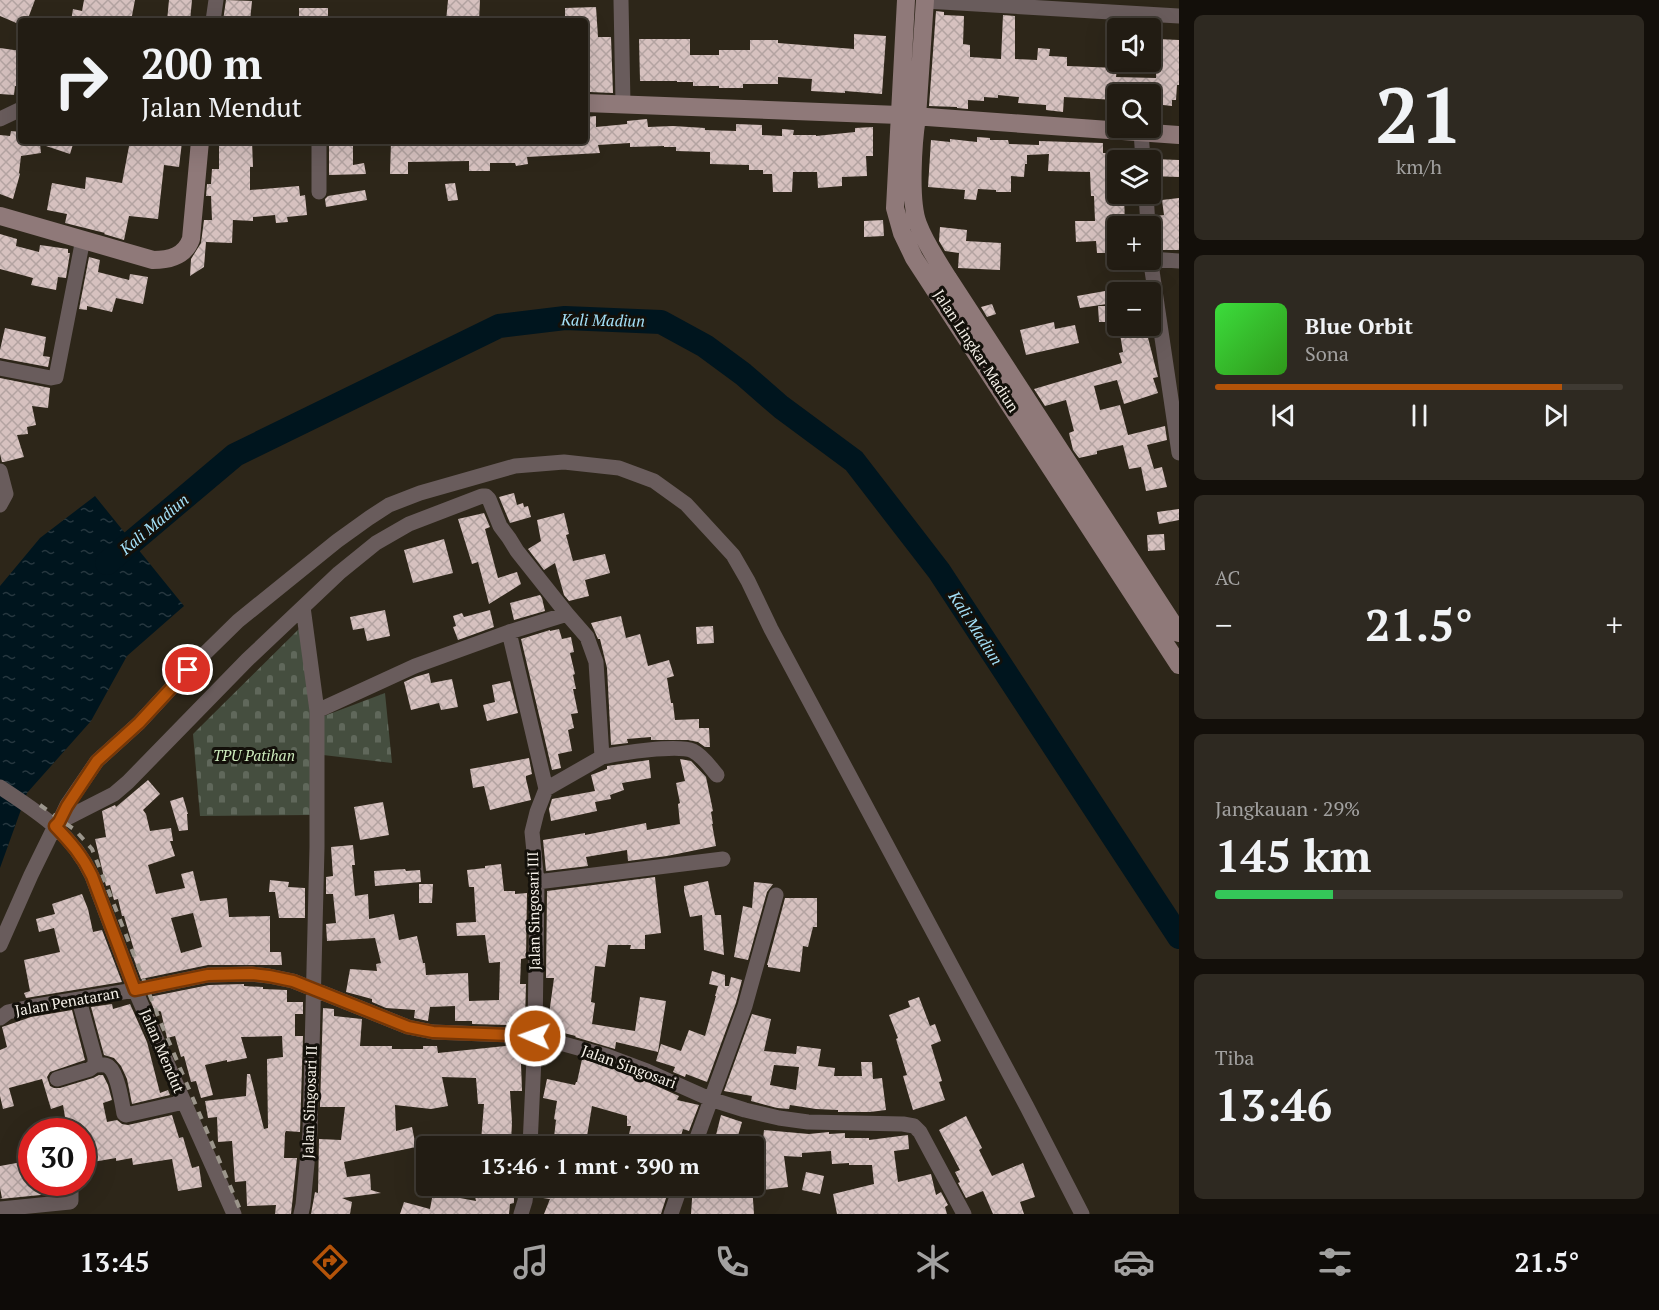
<!DOCTYPE html>
<html lang="id">
<meta charset="utf-8">
<style>
:root{--surface:#221c13;--page:#2e2921;--text:#f1f3f6;--muted:#a2a1a0;--line:#3f3a33;--accent:#b45309}
body{margin:0;font-family:"PT Serif",serif;background:var(--page);color:var(--text);height:100vh;display:flex;flex-direction:column;font-size:22px;white-space:nowrap}
*{box-sizing:border-box;margin:0}
p{font-size:20px;color:var(--muted)}
.icon{flex:none;width:33px;height:33px;fill:none;stroke:currentColor;stroke-width:2;stroke-linecap:round;stroke-linejoin:round}
.map{position:relative;flex:1;overflow:hidden}
.drawer{display:flex;flex-direction:column;gap:15px;padding:15px;background:#130f0a;width:480px}
.drawer>*{flex:none}
.top-card{position:absolute;left:18px;top:18px;width:570px;height:126px;border-radius:6px;box-shadow:0 6px 24px #0002,0 0 0 2px var(--line);background:#221c13;color:var(--text);overflow:hidden}
.controls{position:absolute;left:1107px;top:18px;display:grid;gap:12px}
.controls a{display:grid;place-items:center;width:54px;height:54px;border-radius:6px;background:var(--surface);box-shadow:0 6px 24px #0002,0 0 0 2px var(--line);font-size:30px}
.speed{position:absolute;left:18px;top:1118px;display:flex;gap:12px;font-size:30px;font-weight:700;text-align:center}
.speed>*{display:grid;place-content:center;width:78px;height:78px;border-radius:50%;background:var(--surface);box-shadow:0 6px 24px #0002,0 0 0 2px var(--line);line-height:1}
.speed .limit{border:9px solid #d22;background:#fff;color:#111}
.pin{position:absolute;display:grid;place-items:center;width:51px;height:51px;color:#fff;margin:-26px;border:3px solid #fff;border-radius:50%;box-shadow:0 2px 6px #0007}
.me{position:absolute;width:66px;margin:-33px;rotate:272deg;stroke-linejoin:round;filter:drop-shadow(0 0 4px #0008)}
.turn{display:flex;align-items:center;gap:21px;height:126px;padding:0 24px;font-size:27px}
.turn .icon{width:78px;height:78px;stroke-width:2.5}
.turn b{display:block;font-size:42px;line-height:51px}
.big{font-size:45px;font-weight:600;line-height:1.1}
.drawer .widget{flex:1;display:flex;flex-direction:column;justify-content:center;gap:9px;min-width:0;padding:0 21px;border-radius:9px;background:var(--page)}
.drawer .dial{align-items:center;gap:0}
.dial b{font-size:78px;line-height:1}
.song{display:flex;align-items:center;gap:18px}
.cover{width:72px;height:72px;border-radius:9px;background:linear-gradient(135deg,hsl(120 70% 55%),hsl(110 70% 35%))}
.played{height:6px;border-radius:3px;background:linear-gradient(90deg,var(--accent) 85%,var(--line) 85%)}
.keys{display:flex;justify-content:space-around;direction:ltr}
.heat{display:flex;justify-content:space-between;align-items:center;font-size:33px;direction:ltr}
.charge{height:9px;border-radius:4px;background:linear-gradient(90deg,#34c759 29%,var(--line) 0)}
.trip{position:absolute;left:416px;top:1136px;width:348px;height:60px;border-radius:6px;background:var(--surface);box-shadow:0 6px 24px #0002,0 0 0 2px var(--line);font-weight:600;line-height:60px;text-align:center}
.menu{display:flex;height:96px;justify-content:space-around;align-items:center;background:#0e0b08;color:var(--muted)}
.menu .icon{width:42px;height:42px}
.menu .active{color:var(--accent)}
.menu b{font-size:27px;color:var(--text)}
main{display:flex;flex:1;min-height:0}
.map>svg:first-child{display:block}
</style>
<main>
<div class="map">
<svg width="1179" height="1214" viewBox="0 0 1179 1214">
<defs>
<pattern id="cemetery-stones" width="16" height="16" patternUnits="userSpaceOnUse" patternTransform="scale(1.5)"><rect width="16" height="16" fill="#454e3f"/><path d="M2 7V4a2 2 0 0 1 4 0v3zM10 15v-3a2 2 0 0 1 4 0v3z" fill="#60685b"/></pattern>
<pattern id="water-ripples" width="26" height="14" patternUnits="userSpaceOnUse" patternTransform="scale(1.5)"><rect width="26" height="14" fill="#00151e"/><path d="M2 4q2-2 4 0t4 0M15 11q2-2 4 0t4 0" fill="none" stroke="#26373f"/></pattern>
<pattern id="building-cross-hatch" width="8" height="8" patternUnits="userSpaceOnUse" patternTransform="scale(1.5)"><rect width="8" height="8" fill="#d6c1bf"/><path d="M0 0l8 8M0 8l8-8" fill="none" stroke="#b3a3a1"/></pattern>
</defs>
<rect width="100%" height="100%" fill="#2d2619"/>
<path fill="url(#cemetery-stones)" d="M302,626L313,688L310,815L200,816L193,734Z
M385,693L392,763L323,755L324,716Z"/>
<path fill="url(#water-ripples)" d="M95,496L184,606L127,656L91,721L27,793L0,868V586L40,538Z"/>
<g fill="none" stroke-linecap="round" stroke-linejoin="round">
<path stroke="#00151e" stroke-width="24" d="M107,563L235,455L499,326L565,318L661,322L705,346L743,374L781,407L854,461L939,571L1179,937"/>
</g>
<path fill="url(#building-cross-hatch)" fill-rule="evenodd" d="M0,0H35L27,21H21V25L0,16Z
M84,0H135L131,21H71L73,9L82,11Z
M169,0H192L190,21H167Z
M226,0L252,1L250,21H223Z
M448,0H480L479,21H446Z
M596,7L598,37H611L613,93L590,92V86H585V21H565V8Z
M299,8H328V21H299Z
M936,11L944,12V15L964,16L963,44L970,45V57L1001,59L1003,15L1015,16V59L1037,60L1038,48L1050,49L1049,56L1067,57V66L1117,68L1116,77L1156,78L1157,39L1179,40V85H1177L1176,100H1172V106L1163,105L1162,116L1150,115V94H1116L1115,100L1064,97L1063,112L1046,110V105L1018,103L1019,97L998,95V98L984,97V101L968,100V109L957,108V107L929,106Z
M854,34L886,36L882,94L845,91V93L811,91L812,79L778,77V84H743V88H719V86H693V82H677V81H640L639,39H690V55H719V50H750V40H778V43L854,49Z
M0,48L21,51V87L15,86L14,95L0,94Z
M596,116V127L627,124V121L647,119L648,127L673,126L705,128V130L736,131V124L762,125V135L782,136V129L794,130L793,135H816V136L855,132V128L873,127V156H866L867,176L842,177V186L818,188L817,172H793L792,192H773L772,174H763V170H749V165L710,164V152L676,151V147H664V146L630,147V143L598,145L600,153L527,157L528,164L516,166L515,163H490V171H469V161L408,162V174H390L391,141H585V117Z
M11,131L21,132V141H74L70,154L40,144L41,153L21,156L19,173L20,174L13,199L0,194V135L10,136Z
M977,137L990,138V140H1008L1009,144L1039,145V141L1103,143V153H1118V194H1124L1125,226H1118V253H1097L1096,241L1076,242L1075,221H1095L1094,196H1091L1090,172L1048,171L1049,154L1027,155V164H1025L1024,177L1011,176V192H996V190L978,189L976,200L964,199L965,190L928,187L931,140L950,142V139L977,142Z
M130,141L182,142L179,167L164,165L158,219L129,216L124,240L104,234L105,233L65,223L67,214L47,210L52,183L85,189L86,177L122,183Z
M219,141H252L253,167H250V190L299,186L300,196L305,195L307,215L287,217L288,222L276,223L275,215L253,217V221L233,220L232,243L206,242L204,267L190,276L191,259L201,243L204,220H212L211,196H206L207,184H211L212,169H219Z
M329,141H353V165L364,163L366,174L329,175Z
M1153,159L1179,160V177L1150,176V166Z
M455,183L458,200L448,201L445,184Z
M365,190L367,200L326,207L325,199L328,196Z
M1179,198V250H1156L1153,248L1152,235L1157,230V216L1164,215L1162,200Z
M883,220L884,236L864,237V221Z
M940,227L967,230L966,241L1001,243L1000,270L958,268L959,253L945,251L939,241Z
M0,234L17,239L16,246L39,252L40,245L68,249V253H70L66,278L58,277L56,290L31,285L33,278L0,269Z
M89,257L100,260L98,272L129,280L130,274L148,277L143,304L116,298L112,312L87,306V310L79,309Z
M1105,291L1107,304L1080,308L1077,296Z
M992,304L996,314L987,317L981,307Z
M1098,306H1109V322H1099Z
M1054,322L1055,329L1075,325L1079,343L1026,355L1020,330Z
M1145,326L1158,377L1153,378L1158,393L1124,404L1117,380L1094,386L1100,410L1120,405L1128,435L1165,426L1167,440L1147,445L1154,469L1162,467L1167,487L1146,491L1141,467L1129,469L1123,445L1097,451V454L1079,458L1073,450L1069,433L1074,431L1066,400L1045,406L1034,389L1122,363L1119,353L1123,352L1119,328Z
M5,328L46,337L43,356L50,357L48,367L0,358V350Z
M0,378L50,388L48,408L32,406L36,425L27,427L28,434L17,435L24,457L4,462H2L0,454Z
M514,493L517,505L523,503L524,507L528,506L531,517L510,523L499,497Z
M1179,509V520L1159,524L1157,512Z
M484,513L490,527L485,529L498,578L517,572L521,584L489,604L478,562L472,564L458,519Z
M564,513L569,534L566,535L573,561L605,554L610,573L585,580L589,596L569,601L564,595L555,563L544,570L528,549L541,541L537,520Z
M1164,534L1165,550L1148,551L1147,535Z
M444,539L453,573L413,583L404,550Z
M540,595L542,598L545,611L514,620L510,603Z
M385,610L390,636L367,641L364,628L353,630L350,617Z
M490,610L494,627L458,640L453,627L456,626L453,616L462,613L464,617Z
M621,616L626,638L640,634L648,666L669,660L674,676L667,678L671,703H673L675,720L699,719V728H709L710,747H705L698,742L688,740H651V737L627,739L628,743L611,745L607,668L600,639H598L591,623Z
M713,626L714,643L697,644L696,627Z
M559,629L562,639L571,637L574,652L570,653L575,674L573,675L576,689H573L578,713L571,714L574,728L568,730L572,751L558,754L561,768L552,770L521,639L550,630V631Z
M429,673L431,683L452,679L458,707L441,710L439,703L411,710L404,682L415,677Z
M510,681L518,713L487,721L483,705L495,702L492,685Z
M529,758L532,774L526,776V779L531,800L490,810L484,786L473,788L470,769Z
M680,759L691,761L706,777L713,811L711,812L713,824H712L716,846L667,856L628,861L627,850L586,857L588,866L546,871L543,840L585,833V835L646,823L647,830L680,824L678,804L680,803L676,783L685,781Z
M649,760L651,778L622,783L624,790L610,795L611,799L595,802L597,811L551,821L549,809L552,799L595,791L591,775L607,769V766Z
M148,780L160,794L143,810L146,814L150,831L171,828L173,841H170L175,856L148,865L156,894L185,888L181,874L193,871L200,901L227,898L229,917L270,916V952H281L282,965H208L141,979L131,951L134,950L124,916H122L118,899L114,900L110,885L106,886L95,839L106,837L102,811L115,805L116,807ZM193,913L202,947L181,953L171,918Z
M183,797L188,814H187L188,830L179,831L170,801Z
M383,802L389,835L360,840L354,807Z
M353,845L355,865H352L355,896L368,894L369,919L394,914L399,940L417,936L423,963H425L426,975L468,973L469,1001L499,1000L500,962L489,963L485,935L457,936L456,923L476,922L474,887H469L467,870L485,868V866L501,864L504,891H515V894L527,893L526,958L521,959L520,984H526L525,1019L508,1021V1025L472,1024V1021H455V1006L430,1007L428,1021L414,1018L415,1010L386,1008L372,1002V999L346,992L350,969L377,971L376,964L381,963L375,938L327,941L326,924L336,923L333,894H326V877L333,876L331,847Z
M405,869L406,871L420,870L421,882L375,886L374,871Z
M655,877L661,933L645,935V949H630L631,945H608L605,967L595,966L591,1002L595,1003L592,1024L635,1031L640,997L666,1001L658,1052L616,1042L615,1049L575,1037L576,1036L547,1029L554,978H546L547,891Z
M270,880L289,882L288,887L305,888V918H279L275,892H269Z
M708,881L715,915H721L724,955L704,950L702,915L690,917L684,891V886Z
M754,882L773,884L767,892L748,960L734,957L743,906L752,908Z
M419,884H433L432,903H419Z
M82,894L88,909L93,932L102,930L122,982L26,998L24,993L30,991L24,960L60,952L54,928L39,932L36,919L55,914L52,904Z
M785,898H817V927H813L808,947L803,946L800,972L768,967V965H767Z
M712,971L725,975V986H729L731,977L742,980L736,1003L707,1082L686,1074L685,1077L673,1072L675,1067L656,1061L661,1044L681,1051L689,1030L705,1036L716,996H715L718,986L709,984Z
M244,984V986L263,987V989L287,990V1002H303V1014H295V1036H303L300,1132L286,1131L285,1133L284,1158H297L291,1214H275L276,1205L247,1206L246,1181L235,1182L232,1141L218,1142L217,1117L208,1118L205,1101L246,1096L247,1074H250L264,1129L268,1128L267,1059L283,1057L282,1036L241,1037L247,1058L227,1062V1060L205,1065L213,1095L201,1098L196,1081L191,1082L184,1056L181,1057L175,1036L167,1038L161,1012L160,1011L155,1012L149,997L209,985Z
M919,997L930,1026L935,1024L941,1041L931,1045L942,1081L939,1082L945,1100L913,1110L903,1076L907,1075L896,1039L898,1038L889,1015L910,1007L908,1001Z
M112,1004L113,1009L130,1004L147,1042L160,1093L168,1090L170,1095L132,1104L127,1079L121,1066L114,1058L104,1055L91,1007Z
M323,1008L334,1009V1016L362,1019L360,1046H392V1049H423V1046H437L438,1053L514,1045V1050L525,1049L524,1064H521L522,1091H510L512,1122L511,1143L481,1141L484,1104H478L476,1078L442,1077L448,1106L431,1109L395,1105L396,1131L412,1127L416,1147L344,1162L347,1177L370,1174L371,1190L381,1193L342,1198L352,1202L350,1214H311L315,1192L318,1193L319,1139L341,1140L345,1107H320Z
M72,1010L85,1060L50,1072L47,1077L50,1086L54,1088H60L93,1078L99,1075H103L108,1085L112,1100L103,1103L107,1122L117,1120L122,1124L128,1125L172,1115L179,1138L183,1137L192,1168L199,1166L202,1187L178,1191L172,1159L133,1165L132,1158L116,1161V1158L87,1163L82,1131H70L68,1122L66,1123L63,1105L51,1109L42,1079L9,1088L14,1106L3,1109L0,1096V1050L7,1047L2,1027L31,1017Z
M752,1014L771,1019L764,1051L796,1054L797,1046L821,1049L818,1066L835,1068L834,1076H862L861,1062H872L873,1079L882,1078L886,1110L870,1112H838V1110L816,1109L790,1105L789,1109L777,1108L751,1101L752,1096L724,1091ZM774,1065L799,1067L796,1090L770,1085Z
M582,1059L604,1065L643,1080L679,1096L677,1100L699,1105L689,1131L683,1129L678,1146H648L639,1143L638,1146H626L631,1126H627V1116L592,1106L587,1136H589L588,1146H553L556,1120L554,1119L557,1101L543,1098L547,1079L575,1085L576,1082H577Z
M721,1115L742,1122L735,1146H704L709,1134L716,1135Z
M966,1116L982,1148L979,1150L992,1176L1023,1163L1035,1197L1020,1202L1024,1214H993L983,1191L966,1198L958,1183L960,1182L955,1172L960,1170L939,1130Z
M764,1130L809,1134L829,1132V1134L845,1133V1138H869V1140L908,1135L909,1149L894,1151L898,1182L931,1174L936,1195L941,1192L948,1205L945,1207L947,1214H837L833,1194L874,1184L872,1165H849V1163L832,1164L831,1151L802,1153V1157L784,1156L788,1187L763,1190L758,1147L762,1148Z
M22,1162L23,1164L32,1163V1182H61V1193L0,1199L2,1198L0,1188V1166Z
M806,1172L824,1176L820,1194L802,1190Z
M484,1185H514V1203L510,1204L509,1214H400L404,1202L430,1209L433,1193L476,1201L473,1187Z
M544,1185H666L664,1194L667,1195L661,1214H544L550,1199L543,1198Z
M693,1185H752L754,1214H691Z"/>
<g fill="none" stroke-linecap="round" stroke-linejoin="round">
<path stroke="#695c5c" stroke-width="15" d="M621,0L623,104
M925,1L1179,16
M213,21L216,0
M0,119L21,109
M1141,132L1143,160
M319,192V141
M1146,194L1148,226
M1150,257L1179,453
M1151,259L1179,261
M0,368L51,378L56,377L83,239
M0,471L6,494L0,505
M509,632L546,789
M317,711L415,666L509,632L567,614
M602,757C620,753 678,744 693,751C703,756 710,767 717,775
M0,787C39,813 71,832 92,876L135,990L184,1102L234,1214
M59,822L67,805L97,761L139,723L188,670L238,621L337,541L369,518L389,505L420,493L515,466L564,462L619,468L654,481L686,504L733,555L748,581L771,629L1027,1107L1082,1214
M537,882L723,859
M0,945L31,875L55,826L59,822L114,794L128,782L247,660L339,573L376,543L409,524L482,496H486L489,499L500,526L509,538L517,551L567,614L587,637L596,662L602,757L546,789
M0,1018L8,1012L30,1007L135,990L208,975L251,974L269,976L293,981L408,1027L433,1032L535,1036L607,1056L647,1071L710,1099L745,1110L779,1118L808,1122L903,1124L914,1126L920,1132L964,1214
M95,1065C100,1065 106,1064 109,1067C118,1074 122,1103 124,1114L126,1115L184,1102
M57,1079L90,1069L95,1065V1058L79,1000
M530,1146L535,1036L537,882L532,832L537,812L546,789
M694,1146L745,1006L776,895
M0,1209L70,1202L71,1201V1182
M301,1214L303,1205L310,1132L317,847V711L303,607
M521,1214L525,1201L527,1185
M671,1214L681,1185"/>
<path stroke="#8f7979" stroke-width="18" d="M906,0L895,208L902,233L914,258L1179,665
M925,0L917,117C913,142 909,201 918,224C925,243 937,260 948,278L1179,633
M585,103L899,115L1179,135
M0,216L153,260C170,260 185,256 191,239L200,141"/>
<path stroke="#9c968c" stroke-width="4" stroke-dasharray="8 8" stroke-linecap="butt" d="M40,805L75,830L92,849L158,1016L242,1214"/>
</g>
<g fill="none" stroke-linecap="round" stroke-linejoin="round">
<g stroke="#753606" stroke-width="15">
<path id="route" d="M188,670L139,723L97,761L67,806L59,822L55,826C71,843 82,855 92,876L135,990L208,975L252,974L269,976L293,981L408,1027L433,1032L535,1036"/>
</g>
<use href="#route" stroke="#b45309" stroke-width="10"/>
</g>
<g text-anchor="middle" stroke-width="6" stroke-linejoin="round" paint-order="stroke">
<g font-size="15" fill="#f5f0e8" stroke="#13100a">
<text transform="translate(976 351) rotate(57)" y="5">Jalan Lingkar Madiun</text>
<text transform="translate(534 911) rotate(-91)" y="5">Jalan Singosari III</text>
<text transform="translate(67 1002) rotate(-10)" y="5">Jalan Penataran</text>
<text transform="translate(162 1051) rotate(67)" y="5">Jalan Mendut</text>
<text transform="translate(629 1067) rotate(20)" y="5">Jalan Singosari</text>
<text transform="translate(310 1102) rotate(-88)" y="5">Jalan Singosari II</text>
</g>
<g font-size="15" font-style="italic" fill="#cdebbc" stroke="#13100a">
<text x="254" y="761">TPU Patihan</text>
</g>
<g font-size="16" font-style="italic" fill="#a5e2fa" stroke="#13100a">
<text transform="translate(603 320) rotate(1)" y="6">Kali Madiun</text>
<text transform="translate(154 524) rotate(-40)" y="6">Kali Madiun</text>
<text transform="translate(976 628) rotate(57)" y="6">Kali Madiun</text>
</g>
</g>
</svg>
<div class="controls">
<a><svg class="icon" aria-label="sound" viewBox="0 0 24 24"><path d="M4 9h4l5-4v14l-5-4H4zM17 9q2 3 0 6"/></svg></a>
<a><svg class="icon" aria-label="search" viewBox="0 0 24 24"><circle cx="10" cy="10" r="6"/><path d="M15 15l6 6"/></svg></a>
<a><svg class="icon" aria-label="layers" viewBox="0 0 24 24"><path d="M12 4l9 5-9 5-9-5zM3 14l9 5 9-5"/></svg></a>
<a>+</a>
<a>−</a>
</div>
<div class="speed"><div class="limit">30</div></div>
<div class="pin" style="left:188px;top:670px;background:#d93025"><svg class="icon" aria-label="arrive" viewBox="0 0 24 24"><path d="M6 21V4h12l-3 4 3 4H6"/></svg></div>
<svg class="me" style="left:535px;top:1036px" viewBox="-20 -20 40 40"><circle r="17" fill="#b45309" stroke="#fff" stroke-width="3"/><path d="M0-11L8 9 0 5-8 9z" fill="#fff"/></svg>
<div class="trip">13:46 · 1 mnt · 390 m</div>
<div class="top-card">
<div class="turn"><svg class="icon" aria-label="right" viewBox="0 0 24 24"><path d="M7 20v-9h11M14 6l5 5-5 5"/></svg><div><b>200 m</b>Jalan Mendut</div></div>
</div>
</div>
<section class="drawer">
<div class="widget dial"><b>21</b><p>km/h</p></div>
<div class="widget">
<div class="song"><i class="cover"></i><div><b>Blue Orbit</b><p>Sona</p></div></div>
<div class="played"></div>
<div class="keys"><svg class="icon" aria-label="previous" viewBox="0 0 24 24"><path d="M18 5L8 12l10 7zM5 5v14"/></svg><svg class="icon" aria-label="pause" viewBox="0 0 24 24"><path d="M8 5v14M16 5v14"/></svg><svg class="icon" aria-label="next" viewBox="0 0 24 24"><path d="M6 5l10 7-10 7zM19 5v14"/></svg></div>
</div>
<div class="widget"><p>AC</p>
<div class="heat"><a>−</a><b class="big">21.5°</b><a>+</a></div>
</div>
<div class="widget"><p>Jangkauan · 29%</p><b class="big">145 km</b><div class="charge"></div></div>
<div class="widget"><p>Tiba</p><b class="big">13:46</b></div>
</section>
</main>
<nav class="menu">
<b>13:45</b>
<svg class="icon active" aria-label="directions" viewBox="0 0 24 24"><path d="M12 3l9 9-9 9-9-9zM9 14v-3h6M13 9l2 2-2 2"/></svg>
<svg class="icon" aria-label="music" viewBox="0 0 24 24"><path d="M9 18V5l10-2v13"/><circle cx="6" cy="18" r="3"/><circle cx="16" cy="16" r="3"/></svg>
<svg class="icon" aria-label="phone" viewBox="0 0 24 24"><path d="M5 4h4l2 5-3 2q2 4 5 5l2-3 5 2v4C11 20 4 13 5 4z"/></svg>
<svg class="icon" aria-label="climate" viewBox="0 0 24 24"><path d="M12 3v18M4 7l16 10M4 17L20 7"/></svg>
<svg class="icon" aria-label="car" viewBox="0 0 24 24"><path d="M5 17H2v-5l4-1 3-4h7l3 4 3 1v5h-3M9 17h6M6 11h13"/><circle cx="7" cy="17" r="2"/><circle cx="17" cy="17" r="2"/></svg>
<svg class="icon" aria-label="filters" viewBox="0 0 24 24"><path d="M4 7h16M4 17h16"/><circle cx="9" cy="7" r="2"/><circle cx="15" cy="17" r="2"/></svg>
<b>21.5°</b>
</nav>
